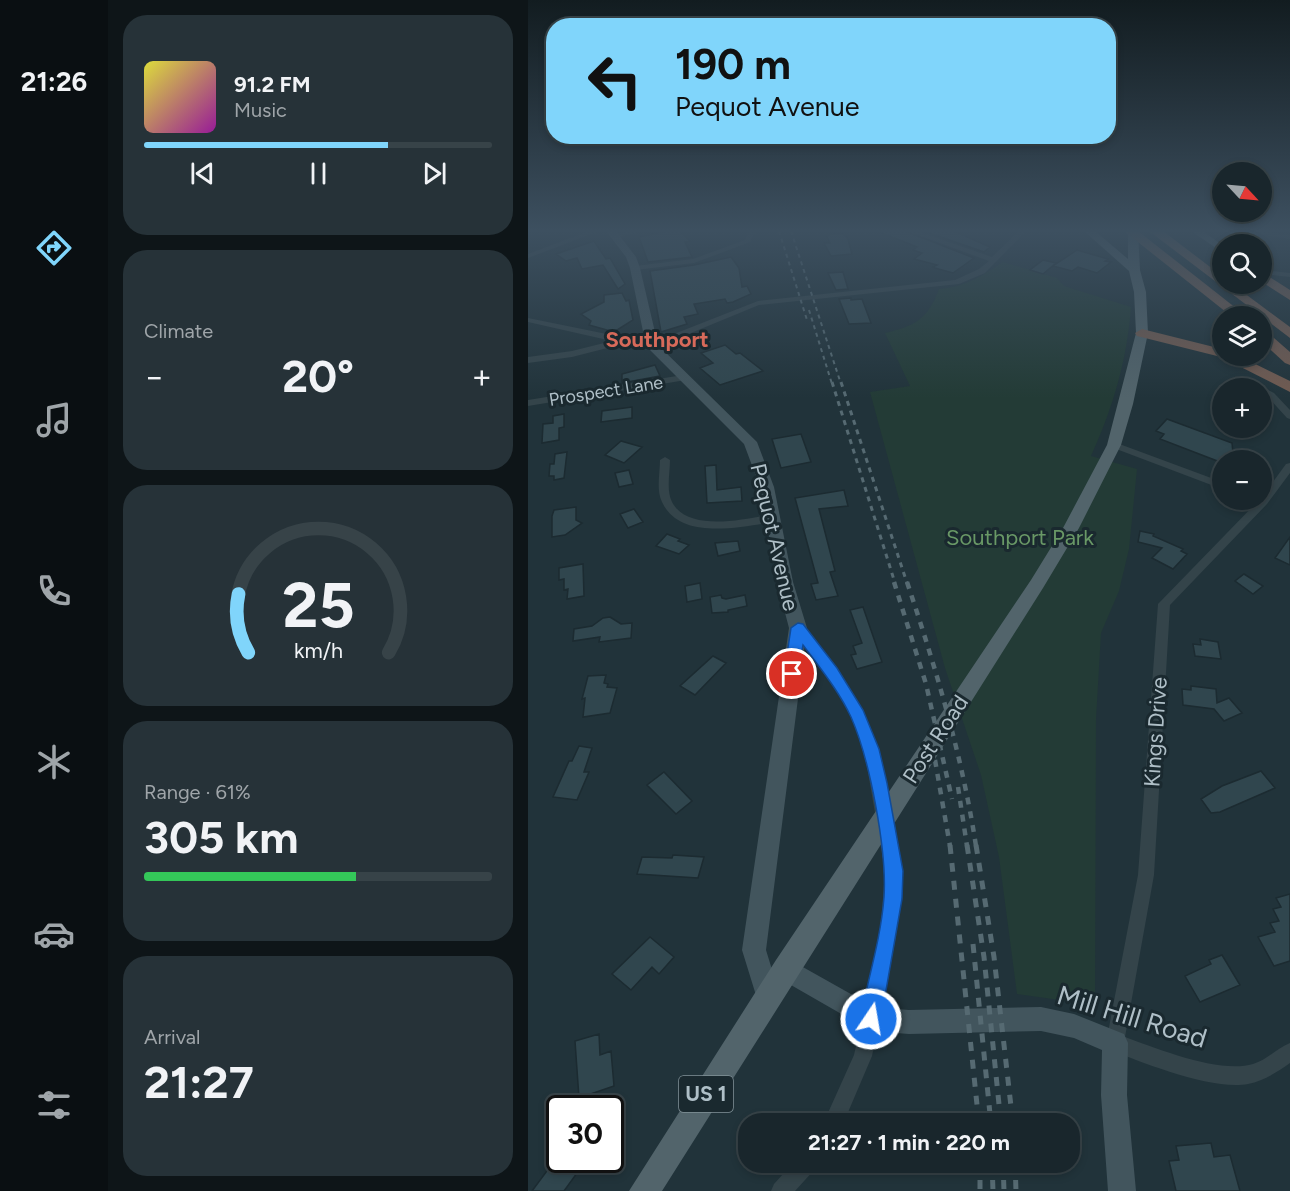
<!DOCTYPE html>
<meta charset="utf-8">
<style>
:root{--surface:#19262c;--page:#263238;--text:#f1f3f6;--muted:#9fa5a9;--line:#374348;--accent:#80d5fb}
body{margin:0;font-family:Figtree,sans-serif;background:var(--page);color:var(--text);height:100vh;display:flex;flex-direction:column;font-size:22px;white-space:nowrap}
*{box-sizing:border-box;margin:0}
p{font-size:20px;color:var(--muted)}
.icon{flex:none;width:33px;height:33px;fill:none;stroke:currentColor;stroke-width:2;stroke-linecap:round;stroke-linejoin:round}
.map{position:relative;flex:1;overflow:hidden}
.panel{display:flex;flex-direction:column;gap:15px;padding:15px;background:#0e1518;width:420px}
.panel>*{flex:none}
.banner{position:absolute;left:18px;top:18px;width:570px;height:126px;border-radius:24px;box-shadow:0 3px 9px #0003,0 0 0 2px var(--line);background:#80d5fb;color:#111;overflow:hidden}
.needle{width:39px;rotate:116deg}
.controls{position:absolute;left:684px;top:162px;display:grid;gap:12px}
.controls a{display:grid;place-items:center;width:60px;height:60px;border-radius:50%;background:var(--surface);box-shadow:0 3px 9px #0003,0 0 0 2px var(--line);font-size:30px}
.speed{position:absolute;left:18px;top:1095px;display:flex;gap:12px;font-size:30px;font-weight:700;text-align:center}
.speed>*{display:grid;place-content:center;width:78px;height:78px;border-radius:50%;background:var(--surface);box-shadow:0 3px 9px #0003,0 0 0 2px var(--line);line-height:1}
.speed .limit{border:3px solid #111;border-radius:9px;background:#fff;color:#111}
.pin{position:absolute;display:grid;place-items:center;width:51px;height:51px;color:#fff;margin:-26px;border:3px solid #fff;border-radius:50%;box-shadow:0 2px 6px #0007}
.me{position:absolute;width:66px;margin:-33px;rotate:12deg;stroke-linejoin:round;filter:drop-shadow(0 0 4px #0008)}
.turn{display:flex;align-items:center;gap:21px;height:126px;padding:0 30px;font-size:27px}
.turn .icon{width:78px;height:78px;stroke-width:2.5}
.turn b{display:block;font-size:42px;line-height:51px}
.big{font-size:45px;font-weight:700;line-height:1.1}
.panel .widget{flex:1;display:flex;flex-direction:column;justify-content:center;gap:9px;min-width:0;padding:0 21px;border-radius:24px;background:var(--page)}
.panel .dial{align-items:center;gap:0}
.dial svg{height:156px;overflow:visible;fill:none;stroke:var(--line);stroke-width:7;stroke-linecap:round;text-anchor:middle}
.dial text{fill:var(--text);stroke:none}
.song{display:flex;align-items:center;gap:18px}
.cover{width:72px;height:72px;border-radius:9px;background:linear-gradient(135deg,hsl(60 70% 55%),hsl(300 70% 35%))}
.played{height:6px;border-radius:3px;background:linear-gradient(90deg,var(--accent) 70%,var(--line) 70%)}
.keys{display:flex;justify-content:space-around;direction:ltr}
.heat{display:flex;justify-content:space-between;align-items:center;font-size:33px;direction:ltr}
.charge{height:9px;border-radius:4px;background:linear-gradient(90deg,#34c759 61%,var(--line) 0)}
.trip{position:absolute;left:210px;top:1113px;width:342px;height:60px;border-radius:24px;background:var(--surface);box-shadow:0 3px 9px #0003,0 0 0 2px var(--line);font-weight:700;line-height:60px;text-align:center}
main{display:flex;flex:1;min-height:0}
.menu{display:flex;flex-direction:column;width:108px;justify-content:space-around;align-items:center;background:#0a0f12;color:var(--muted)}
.menu .icon{width:42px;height:42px}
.menu .on{color:var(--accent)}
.menu b{font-size:27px;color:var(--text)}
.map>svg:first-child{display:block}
</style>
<main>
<nav class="menu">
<b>21:26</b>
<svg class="icon on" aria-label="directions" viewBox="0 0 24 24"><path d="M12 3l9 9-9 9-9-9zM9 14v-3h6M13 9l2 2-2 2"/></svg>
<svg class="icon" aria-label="music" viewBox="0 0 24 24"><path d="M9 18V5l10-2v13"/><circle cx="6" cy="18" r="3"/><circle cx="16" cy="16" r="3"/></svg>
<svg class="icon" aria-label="phone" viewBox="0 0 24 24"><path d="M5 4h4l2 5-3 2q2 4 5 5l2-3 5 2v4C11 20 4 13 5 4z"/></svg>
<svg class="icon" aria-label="climate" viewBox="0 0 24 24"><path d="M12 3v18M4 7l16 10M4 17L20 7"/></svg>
<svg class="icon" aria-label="car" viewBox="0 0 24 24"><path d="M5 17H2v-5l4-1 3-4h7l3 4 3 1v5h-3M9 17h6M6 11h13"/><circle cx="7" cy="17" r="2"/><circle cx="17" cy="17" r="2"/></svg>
<svg class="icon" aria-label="filters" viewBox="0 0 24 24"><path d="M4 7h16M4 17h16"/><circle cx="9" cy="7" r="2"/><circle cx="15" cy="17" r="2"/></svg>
</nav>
<section class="panel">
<div class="widget">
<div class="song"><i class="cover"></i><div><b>91.2 FM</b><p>Music</p></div></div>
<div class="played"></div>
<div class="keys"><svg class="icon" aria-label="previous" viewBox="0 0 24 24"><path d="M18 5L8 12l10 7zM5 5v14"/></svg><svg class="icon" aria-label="pause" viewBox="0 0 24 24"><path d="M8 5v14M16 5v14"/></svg><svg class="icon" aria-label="next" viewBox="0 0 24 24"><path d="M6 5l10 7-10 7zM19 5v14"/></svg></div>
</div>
<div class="widget"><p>Climate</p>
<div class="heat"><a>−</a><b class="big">20°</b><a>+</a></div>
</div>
<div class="widget dial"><svg viewBox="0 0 100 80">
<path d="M14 69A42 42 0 1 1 86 69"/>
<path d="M14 69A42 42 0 0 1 9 39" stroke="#80d5fb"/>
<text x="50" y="56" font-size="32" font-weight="700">25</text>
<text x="50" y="72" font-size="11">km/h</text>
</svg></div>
<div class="widget"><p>Range · 61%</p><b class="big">305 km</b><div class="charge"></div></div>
<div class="widget"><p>Arrival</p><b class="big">21:27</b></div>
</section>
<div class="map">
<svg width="762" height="1191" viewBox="0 0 762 1191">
<rect width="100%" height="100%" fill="#21333a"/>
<path fill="#233b36" d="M475,262L529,278L536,286L603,307C599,360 585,408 563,456L609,469L601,549L591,591L573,633L568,719L567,1005L489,994L471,857L453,775L417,668L342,392L382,386L357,333C387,326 400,319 411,289C437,287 454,276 475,262Z"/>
<path fill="#30464e" stroke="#1c2b31" stroke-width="1.5" d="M140,231H152L162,241L157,242L164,257L120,262L111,237Z
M349,231H377L446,258L425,273L407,268L405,267L409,265L386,259L394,253L385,250L389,247Z
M396,231H426L462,247L456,252Z
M314,233L320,239L324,254L303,256L296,243H302L298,235Z
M66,241L78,259L82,258L97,284L90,289L75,265L54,269L49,258L38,261L28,254Z
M549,250L580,259L577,261L583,262L569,273L550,267L544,271L525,266Z
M203,257L211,268L214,287L219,286L223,294L205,302L199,303L197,299L166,304L170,314L156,317L159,324L133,332L122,271L166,265Z
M515,260L528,263L515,274L502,270Z
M315,272L320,289L308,290L300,273Z
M94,293L98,301L101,300L105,320L86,332L61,325L63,321L53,314L76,302V295Z
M323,298V300L334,299L343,323L321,324L311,299Z
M197,345L208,354L212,353L235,371L192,385L172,368L185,363L173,353Z
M127,365L132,376L94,383V374Z
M104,407V418L73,422L74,411Z
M36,414V427L31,428V440L14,443L15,424L25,423V416Z
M639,419L704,443L705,453L699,454L692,462L632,439L636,434L628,431Z
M273,434L283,462L253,468L244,439Z
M93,441L114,447L96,463L77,455Z
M39,452L36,478L26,480V476H21L22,464H26L27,454Z
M188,465L189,490L213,487L214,501L179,503L177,466Z
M101,470L105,484L91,487L87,473Z
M316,490L320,506L291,509L307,571L302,572L310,596L288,600L283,584L290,583L267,498Z
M48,507V520L54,523L37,535L24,537V516L26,510Z
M106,509L115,522L100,528L92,514Z
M612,531L626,534L625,536L655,549L653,551L659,554L645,569L624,558L634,548L610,542Z
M139,534L152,539L150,541L161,545L151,554L128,546Z
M762,537V565L747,558Z
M210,541L212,551L190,556L187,543Z
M55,564L56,596L39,599L40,589L36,590V579L31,580V568Z
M716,574L735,586L725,594L707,581Z
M172,583L174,599L159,602L157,586Z
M193,595L194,598L198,599L217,595L219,606L200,610V612L184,613L182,597Z
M335,607L354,662L329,669L323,655L328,654L325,646L334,643L322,610Z
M82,617L93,624L104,623L103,638L71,642L72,637L45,641L46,629L64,626L75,618Z
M672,639L690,642L693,659L667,656L665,644L673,645Z
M185,656L198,663L167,695L152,686Z
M78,675L76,683L80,684L79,687L89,688L82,713L55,717L57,698L54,699L60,676Z
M663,686L688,689L689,703L701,698L714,713L696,721L686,709L655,705L654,689L663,690Z
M51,746L64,748L56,772H61L49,800L25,797L41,761H44Z
M733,771L747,788L692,812L683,813L673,799L694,786Z
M136,772L164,801L148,814L119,785Z
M145,855L176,857L170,878L109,874L114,857L144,858Z
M762,894V961L746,966L730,937L747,932L742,923L751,921L745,909L753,907L748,898Z
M122,937L146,957L131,974L124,967L103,990L84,974Z
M694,955L712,985L672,1002L657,976L683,964L681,960Z
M71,1034L72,1055L83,1051L86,1086L51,1098L47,1041Z
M683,1143L686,1157L702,1155L712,1191H648L641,1161L651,1160L648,1146Z
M27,1160H41L52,1169L36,1191H4Z"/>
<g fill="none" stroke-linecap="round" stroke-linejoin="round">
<path fill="#34444a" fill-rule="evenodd" d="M61,231H71L0,258V254Z
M101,231H114L87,238L84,236Z
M221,231H227L222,242L166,263L107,270L103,268L107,266L165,259L217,240Z
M379,231H389L464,257L491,231H498L457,273L431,284L231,305L124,349L95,344L44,357L0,363V357L44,351L84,341L0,322V318L123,343L230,301L427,280L451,269L461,261Z
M708,231H729L762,235V239Z
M734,270L762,273V277L734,274Z
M155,375L159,378L158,380L0,406V400Z
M734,387L746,393L762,410V419L759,418L740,397L734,393V388H730Z
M586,442L694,482V489L583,447V443Z
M137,457L142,460C142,473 138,490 144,502C160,533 218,519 245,514L250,518L245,522C211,527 152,541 134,502C128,490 132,473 132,460Z
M762,463V473L739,504L642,605L626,875L597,1037C630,1049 692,1074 725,1064C739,1060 749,1048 762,1043V1063C749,1072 736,1081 720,1084C686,1091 614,1063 581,1049L578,1043L610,875L630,604L731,500H734V497L758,464Z
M270,623L274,625L309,668L337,714L350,749L373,871L368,937L344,1056L315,1124H295L326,1055L352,937L357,871L336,749L324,716L299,676L264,628L266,625Z
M266,1162H290L287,1169L267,1191H243L246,1184Z"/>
<path fill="#42555d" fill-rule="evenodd" d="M78,231H88L108,257L112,268L130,345L229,442L246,487L265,582L279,628L238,950L252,996L249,1005L240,1008L231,1005L214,950L261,628L249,582L232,487L216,444L118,346L102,268L98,257Z
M257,957L346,1007L381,1010L513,1007L546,1014L596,1034L600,1043L599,1095L608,1191H580L573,1095L574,1050L546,1038L513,1031L381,1034L343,1031L249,977L245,969L249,961Z"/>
<path fill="#52646b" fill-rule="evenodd" d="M556,231H567L600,259V231H610L612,270L618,292L620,333L605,404L593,445L551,528L515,588L134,1191H101L248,960L503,580L535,528L579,445L608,333L606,292L601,271Z
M663,231H675L694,245V252Z"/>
<path fill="#715b51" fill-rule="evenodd" d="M596,231H610L718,316H703Z
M621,231H635L694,276V284H704L762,327V338Z
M734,272L762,290V300L734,282Z
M614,329L694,349V356H711L762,381V392L693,357L609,336L607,333Z
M734,331L739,332L762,352V365L757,363L734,342Z"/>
<path stroke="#566a72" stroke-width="2" stroke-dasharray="4 4" stroke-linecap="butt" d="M251,231L279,320
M263,231L313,384
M281,310L304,384"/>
<path stroke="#566a72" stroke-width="3" stroke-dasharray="5 5" stroke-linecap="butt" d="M304,382L367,583
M313,382L379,583"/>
<path stroke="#566a72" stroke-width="4.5" stroke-dasharray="7 7" stroke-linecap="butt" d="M366,582L398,684L424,799
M379,582C408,669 434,755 448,846
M407,760L422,846
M430,787L439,846"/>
<path stroke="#566a72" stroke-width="5" stroke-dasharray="9 9" stroke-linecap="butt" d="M422,845L451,1124
M439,845L456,957L473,1124
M448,845L466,957L485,1124
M445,944L463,1124
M452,1162V1191
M464,1162L465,1191
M475,1162L476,1191
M487,1162L488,1191"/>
</g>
<linearGradient id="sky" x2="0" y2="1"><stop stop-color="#121c20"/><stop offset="0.58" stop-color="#3d5060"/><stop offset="1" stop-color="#3d5060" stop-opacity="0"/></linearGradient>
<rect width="762" height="398" fill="url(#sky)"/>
<path fill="#1a73e8" stroke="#114b97" stroke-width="1.5" d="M270,623L275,624L309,668L335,710L351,749L359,783L375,871L374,899L353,1019L350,1026L343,1029L335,1026L332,1019C340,979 353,938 356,897C359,851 342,760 323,717C311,691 292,668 275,645L269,678L264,680L256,674L263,628Z"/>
<g text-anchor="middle" stroke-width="6" stroke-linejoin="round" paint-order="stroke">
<g font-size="18" fill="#afbfc7" stroke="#1a292f">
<text transform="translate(78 391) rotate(-9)" y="6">Prospect Lane</text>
</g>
<rect fill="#1a292f" stroke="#829299" stroke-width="1.5" x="151" y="1076" width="54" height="36" rx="4.5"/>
<g font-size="21" font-weight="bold" fill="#afbfc7">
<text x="178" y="1101">US 1</text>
</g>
<g font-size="22" font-weight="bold" fill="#d76a5a" stroke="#1a292f">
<text x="129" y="347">Southport</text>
</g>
<g font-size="22" fill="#afbfc7" stroke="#1a292f">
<text transform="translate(247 537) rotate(77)" y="8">Pequot Avenue</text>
<text transform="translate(627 732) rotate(-86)" y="8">Kings Drive</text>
<text transform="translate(407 739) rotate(-57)" y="8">Post Road</text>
</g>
<g font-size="22" fill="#699866" stroke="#1a292f">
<text x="492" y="545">Southport Park</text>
</g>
<g font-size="27" fill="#afbfc7" stroke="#1a292f">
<text transform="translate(604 1017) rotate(17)" y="9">Mill Hill Road</text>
</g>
</g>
</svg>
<div class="controls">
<a><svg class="needle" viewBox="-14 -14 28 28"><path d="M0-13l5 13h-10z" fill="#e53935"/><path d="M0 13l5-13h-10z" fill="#9fa5a9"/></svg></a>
<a><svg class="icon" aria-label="search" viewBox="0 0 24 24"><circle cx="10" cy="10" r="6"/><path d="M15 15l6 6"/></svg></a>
<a><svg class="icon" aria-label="layers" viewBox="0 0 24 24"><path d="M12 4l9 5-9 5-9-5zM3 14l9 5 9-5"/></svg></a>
<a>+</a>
<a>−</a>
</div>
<div class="speed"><div class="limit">30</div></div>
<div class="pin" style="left:264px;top:674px;background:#d93025"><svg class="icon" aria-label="arrive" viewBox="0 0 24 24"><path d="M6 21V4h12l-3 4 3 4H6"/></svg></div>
<svg class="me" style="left:343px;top:1019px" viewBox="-20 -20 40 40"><circle r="17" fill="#1a73e8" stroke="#fff" stroke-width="3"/><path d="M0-11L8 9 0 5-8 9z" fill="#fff"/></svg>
<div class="trip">21:27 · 1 min · 220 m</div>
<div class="banner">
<div class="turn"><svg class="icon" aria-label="left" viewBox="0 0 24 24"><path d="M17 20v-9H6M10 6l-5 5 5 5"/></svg><div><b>190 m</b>Pequot Avenue</div></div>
</div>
</div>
</main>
